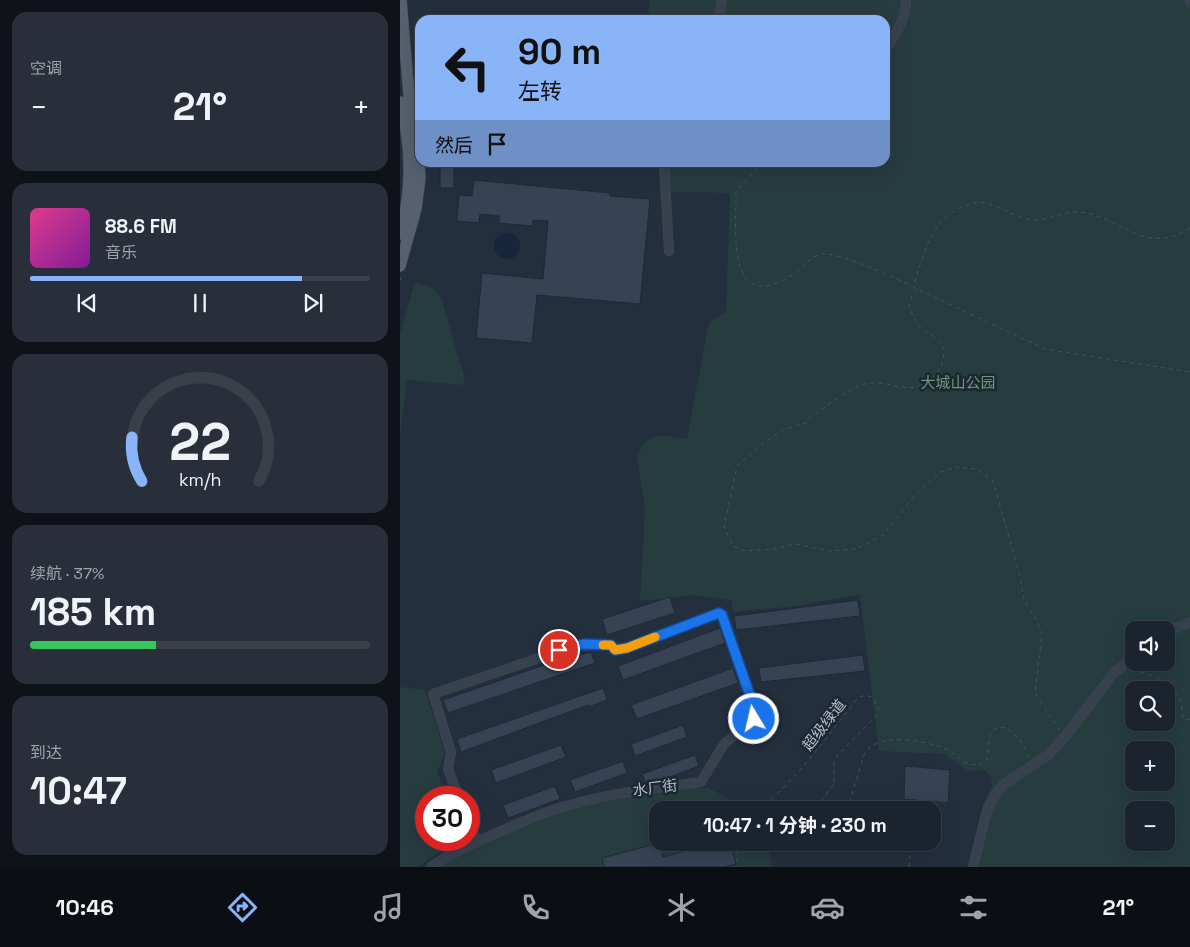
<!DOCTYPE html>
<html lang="zh">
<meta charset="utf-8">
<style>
:root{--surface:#1b232e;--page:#282f3a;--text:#f1f3f6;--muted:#a0a4aa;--line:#39404a;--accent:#8ab4f8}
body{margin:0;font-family:"Space Grotesk","Noto Sans SC",sans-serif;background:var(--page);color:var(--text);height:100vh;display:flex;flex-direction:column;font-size:19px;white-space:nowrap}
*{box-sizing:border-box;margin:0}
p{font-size:16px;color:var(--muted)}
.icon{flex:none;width:28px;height:28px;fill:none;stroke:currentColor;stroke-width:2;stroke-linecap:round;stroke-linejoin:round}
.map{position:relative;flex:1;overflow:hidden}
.drawer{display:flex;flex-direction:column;gap:12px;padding:12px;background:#0f1319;width:400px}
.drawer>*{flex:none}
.top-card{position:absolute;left:15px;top:15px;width:475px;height:152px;border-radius:15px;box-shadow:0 5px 20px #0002,0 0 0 1px var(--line);background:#8ab4f8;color:#111;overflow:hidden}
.tools{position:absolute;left:725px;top:621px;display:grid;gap:10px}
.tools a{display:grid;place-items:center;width:50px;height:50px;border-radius:10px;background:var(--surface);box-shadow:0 5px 20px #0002,0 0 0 1px var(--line);font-size:25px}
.speed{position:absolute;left:15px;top:786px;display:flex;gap:10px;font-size:25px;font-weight:700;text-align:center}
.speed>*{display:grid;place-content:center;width:65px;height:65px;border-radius:50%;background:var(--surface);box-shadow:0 5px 20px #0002,0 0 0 1px var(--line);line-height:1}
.speed .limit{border:8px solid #d22;background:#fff;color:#111}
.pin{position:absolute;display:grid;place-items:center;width:42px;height:42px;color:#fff;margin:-21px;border:2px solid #fff;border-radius:50%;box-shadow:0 1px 5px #0007}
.me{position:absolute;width:55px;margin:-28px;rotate:351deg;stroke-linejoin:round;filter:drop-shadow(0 0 4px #0008)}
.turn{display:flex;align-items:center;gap:18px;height:105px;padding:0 20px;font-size:22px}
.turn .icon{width:65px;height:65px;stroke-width:2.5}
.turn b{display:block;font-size:35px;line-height:42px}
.then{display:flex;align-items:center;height:48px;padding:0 20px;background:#0003;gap:10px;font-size:19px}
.big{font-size:38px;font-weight:700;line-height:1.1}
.drawer .tile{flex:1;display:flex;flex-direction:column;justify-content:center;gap:8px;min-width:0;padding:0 18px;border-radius:15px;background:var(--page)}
.drawer .dial{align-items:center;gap:0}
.dial svg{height:130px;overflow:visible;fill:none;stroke:var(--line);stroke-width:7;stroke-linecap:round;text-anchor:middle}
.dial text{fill:var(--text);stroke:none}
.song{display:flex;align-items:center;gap:15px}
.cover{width:60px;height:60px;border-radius:8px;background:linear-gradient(135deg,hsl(330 70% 55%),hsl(290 70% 35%))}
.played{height:5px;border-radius:2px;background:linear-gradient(90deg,var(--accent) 80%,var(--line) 80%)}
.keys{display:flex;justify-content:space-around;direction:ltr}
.heat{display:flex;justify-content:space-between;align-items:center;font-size:28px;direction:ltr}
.charge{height:8px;border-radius:4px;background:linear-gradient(90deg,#34c759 37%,var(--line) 0)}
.trip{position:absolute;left:249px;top:801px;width:292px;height:50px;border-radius:15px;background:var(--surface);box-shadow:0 5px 20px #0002,0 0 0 1px var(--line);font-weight:700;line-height:50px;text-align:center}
.tabs{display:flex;height:80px;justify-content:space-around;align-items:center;background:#0b0e12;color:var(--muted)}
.tabs .icon{width:35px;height:35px}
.tabs .on{color:var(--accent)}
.tabs b{font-size:22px;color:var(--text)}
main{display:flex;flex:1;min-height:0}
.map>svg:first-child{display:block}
</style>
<main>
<section class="drawer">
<div class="tile"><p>空调</p>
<div class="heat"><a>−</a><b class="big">21°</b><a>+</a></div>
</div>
<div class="tile">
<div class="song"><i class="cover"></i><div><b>88.6 FM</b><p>音乐</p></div></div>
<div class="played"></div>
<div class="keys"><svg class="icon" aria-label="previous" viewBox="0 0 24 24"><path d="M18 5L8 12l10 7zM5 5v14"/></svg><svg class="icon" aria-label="pause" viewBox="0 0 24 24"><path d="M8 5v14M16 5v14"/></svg><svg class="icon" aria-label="next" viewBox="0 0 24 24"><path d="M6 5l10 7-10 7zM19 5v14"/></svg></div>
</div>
<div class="tile dial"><svg viewBox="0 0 100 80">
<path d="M14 69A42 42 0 1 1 86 69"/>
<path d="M14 69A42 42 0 0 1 8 42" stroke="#8ab4f8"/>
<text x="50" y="56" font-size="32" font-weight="700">22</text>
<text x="50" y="72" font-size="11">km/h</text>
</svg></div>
<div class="tile"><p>续航 · 37%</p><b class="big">185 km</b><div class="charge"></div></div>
<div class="tile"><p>到达</p><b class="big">10:47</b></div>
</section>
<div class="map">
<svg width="790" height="867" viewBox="0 0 790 867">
<rect width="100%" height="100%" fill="#242f3e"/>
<path fill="#263c3f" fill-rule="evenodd" d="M250,0H790V867H569L583,805L592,786L591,776L584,770L569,771L544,754L479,751L460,594L396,606L333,612L331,600L294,595L240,601L245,510L237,456L244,443L257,435L287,439L309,322L326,312L330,193L260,191L259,163L485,162V20H248ZM734,630H766V662H734ZM734,690H766V722H734ZM734,750H766V782H734ZM734,810H766V842H734Z
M15,282L33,288L41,298L65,379L62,385L7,380L0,435V335Z
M0,687L25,690L45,753L37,772L47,797L26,798V840H57L18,867H0Z
M283,787L309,788L350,810H258V842L367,843L372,867H39L56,856L163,809Z"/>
<path fill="#17263c" d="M94 246a13 13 0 1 1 26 0a13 13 0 1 1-26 0Z"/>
<path fill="#364354" stroke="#1f2835" d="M40,162H54V188H40Z
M74,180L210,193V196L250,199L240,304L137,295L132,343L76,338L82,273L143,279L148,221L133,220L132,226L99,223V216L80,214L79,223L57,221L59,195L72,196Z
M270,597L275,613L207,635L202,619Z
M458,600L460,616L336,630L334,616Z
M320,628L325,643L223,680L218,666Z
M191,652L195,663L48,713L43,700L176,654V656Z
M463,655L465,671L361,682L359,668Z
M333,668L338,683L237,719L231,705Z
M203,688L207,700L189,707L188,705L61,752L57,739Z
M283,725L287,737L235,756L231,744Z
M161,745L166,757L96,783L91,770Z
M295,755L299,766L256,782L246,783L242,774Z
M223,761L227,773L175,792L170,780Z
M505,766L550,770L548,803L504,799Z
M155,786L160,799L108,818L103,805Z
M319,842H330L336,864L324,867H204L202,858L259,843L263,857Z"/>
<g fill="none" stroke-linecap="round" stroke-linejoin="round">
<g stroke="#414a57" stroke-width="10">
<path id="minor" d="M790,0V3
M319,20L322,0
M485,50C495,35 506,19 506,0
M264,162L269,251
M766,632L790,622
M69,822L77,842
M31,867C49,853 71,845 92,835C119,823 148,810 177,803C218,792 259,788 301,782L324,744L354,719L355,714L322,615L319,613L227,648L215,650L211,645L174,646L33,694L51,752L48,769L59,798
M573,867L587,810L595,795L603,785L648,755L665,737L713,674L734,657"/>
</g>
<g stroke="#414a57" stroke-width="12">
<path id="major" d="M0,102C12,147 13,189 0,234
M0,266L16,209L20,178L18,148L9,95L1,0"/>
</g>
<path stroke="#3f5557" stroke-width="1" stroke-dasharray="4 4" stroke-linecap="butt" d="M363,162L336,191C336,233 326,319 395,273C403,267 412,255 422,254C444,253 491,277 512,286
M790,228C741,258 719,213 676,212C659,212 645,223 627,219C613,216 600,206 585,203C577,201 566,205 559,208C528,226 524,255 513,287L645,349L790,372
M0,281L2,275
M517,290L512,296L509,308C512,313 515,320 518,325C526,334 538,335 543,348C545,354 543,365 539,370C515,405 488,375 462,385C445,391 427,407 410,417L406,423L385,429L366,441L337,466L324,527L333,546L345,551L374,549L396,544L430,551L456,549L483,535L510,501L541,472L556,467L576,469L593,481L620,576L624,600L637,621L642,635L635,693L660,731
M733,670C747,672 774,684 780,699C782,705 782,713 783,719L790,720
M314,803L323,810
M359,810C398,778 426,738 457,699L465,695L471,697L479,708L477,715L437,756L434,761V784L414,810
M447,810L464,755C476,730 528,741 548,750C561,757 562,765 579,765L587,760L590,735L594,729L606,727L620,740L629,757
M513,810V807
M335,842L338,867
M509,867L511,842"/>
<use href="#minor" stroke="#38414e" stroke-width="9"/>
<use href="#major" stroke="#56606e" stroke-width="11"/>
</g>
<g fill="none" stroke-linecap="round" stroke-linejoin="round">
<g stroke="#114b97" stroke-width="12">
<path id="route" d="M159,650L184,644L211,645L215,650L227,648L319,613L322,615L355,710L354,719"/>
</g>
<use href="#route" stroke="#1a73e8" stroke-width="9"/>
<path stroke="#f59e0b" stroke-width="9" d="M203,645H211L215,650L227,648L255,637"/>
</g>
<g text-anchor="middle" stroke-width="5" stroke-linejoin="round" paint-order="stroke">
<g font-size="15" fill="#6b9a76" stroke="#1d2633">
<text x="558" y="388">大城山公园</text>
</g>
<g font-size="15" fill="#b4bcc9" stroke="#1d2633">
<text transform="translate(424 725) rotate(-52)" y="5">超级绿道</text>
<text transform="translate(255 788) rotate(-7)" y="5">水厂街</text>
</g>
</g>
</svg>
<div class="tools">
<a><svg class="icon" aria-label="sound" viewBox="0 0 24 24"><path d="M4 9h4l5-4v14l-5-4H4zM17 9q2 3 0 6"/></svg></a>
<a><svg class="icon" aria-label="search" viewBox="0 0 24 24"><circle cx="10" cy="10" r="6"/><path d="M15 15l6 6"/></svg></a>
<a>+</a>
<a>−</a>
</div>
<div class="speed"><div class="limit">30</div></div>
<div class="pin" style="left:159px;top:650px;background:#d93025"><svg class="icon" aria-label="arrive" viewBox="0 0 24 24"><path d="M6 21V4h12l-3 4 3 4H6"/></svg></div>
<svg class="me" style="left:354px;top:719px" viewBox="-20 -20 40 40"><circle r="17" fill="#1a73e8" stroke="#fff" stroke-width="3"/><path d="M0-11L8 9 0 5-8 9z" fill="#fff"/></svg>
<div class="trip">10:47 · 1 分钟 · 230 m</div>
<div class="top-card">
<div class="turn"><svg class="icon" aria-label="left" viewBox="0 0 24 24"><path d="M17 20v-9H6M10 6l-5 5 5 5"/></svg><div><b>90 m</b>左转</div></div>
<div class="then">然后<svg class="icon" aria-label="arrive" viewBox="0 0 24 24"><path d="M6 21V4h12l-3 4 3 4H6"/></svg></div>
</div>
</div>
</main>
<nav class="tabs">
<b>10:46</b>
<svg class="icon on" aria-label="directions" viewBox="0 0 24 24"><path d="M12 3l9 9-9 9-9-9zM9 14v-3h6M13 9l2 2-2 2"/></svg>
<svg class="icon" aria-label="music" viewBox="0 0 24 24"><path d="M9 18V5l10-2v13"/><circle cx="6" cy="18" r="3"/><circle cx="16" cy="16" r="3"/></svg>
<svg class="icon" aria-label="phone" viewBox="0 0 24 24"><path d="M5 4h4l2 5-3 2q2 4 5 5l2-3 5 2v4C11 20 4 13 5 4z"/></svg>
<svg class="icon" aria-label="climate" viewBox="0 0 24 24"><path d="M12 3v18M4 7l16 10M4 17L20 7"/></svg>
<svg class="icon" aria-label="car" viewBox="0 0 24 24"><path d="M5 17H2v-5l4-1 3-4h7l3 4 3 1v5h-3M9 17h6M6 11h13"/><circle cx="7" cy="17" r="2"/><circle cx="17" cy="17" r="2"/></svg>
<svg class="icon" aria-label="filters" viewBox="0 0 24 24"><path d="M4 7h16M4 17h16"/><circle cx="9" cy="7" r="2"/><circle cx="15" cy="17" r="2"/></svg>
<b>21°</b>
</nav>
